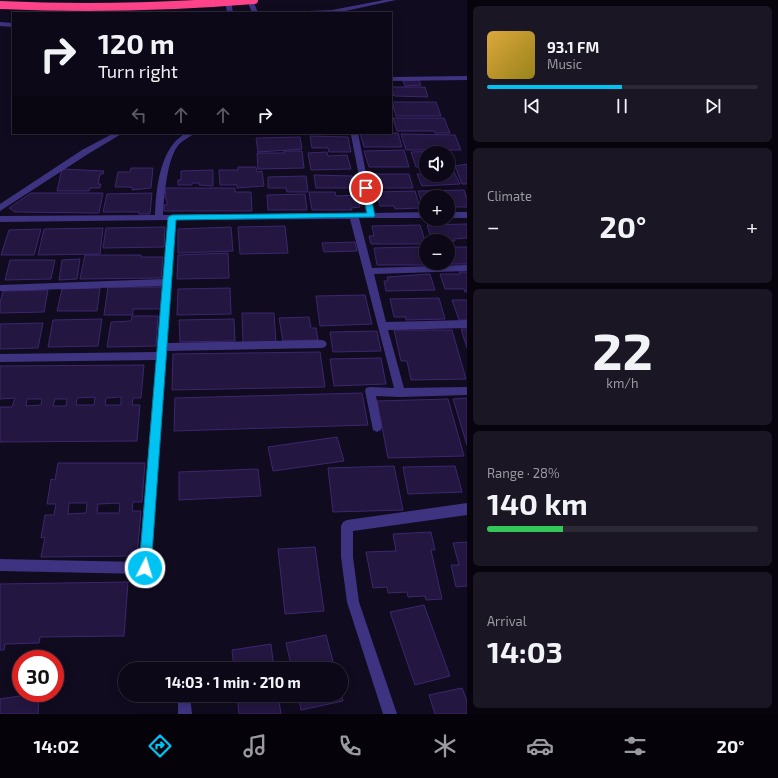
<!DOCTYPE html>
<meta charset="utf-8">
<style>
:root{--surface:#0c0817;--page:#1a1624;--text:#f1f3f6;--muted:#9a9aa1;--line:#2c2936;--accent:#00c3f3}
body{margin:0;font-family:"Exo 2",sans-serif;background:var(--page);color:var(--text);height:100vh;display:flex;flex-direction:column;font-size:15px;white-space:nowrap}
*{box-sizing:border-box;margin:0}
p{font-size:13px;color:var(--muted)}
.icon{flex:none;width:22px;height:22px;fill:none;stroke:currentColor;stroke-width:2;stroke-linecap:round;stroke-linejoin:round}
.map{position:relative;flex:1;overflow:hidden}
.drawer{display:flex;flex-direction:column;gap:6px;padding:6px;background:#07040d;width:311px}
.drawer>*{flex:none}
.guide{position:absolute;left:12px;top:12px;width:380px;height:122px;border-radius:0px;box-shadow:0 2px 10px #0003,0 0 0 1px var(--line);background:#0c0817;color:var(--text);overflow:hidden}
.buttons{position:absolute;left:419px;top:146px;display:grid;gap:8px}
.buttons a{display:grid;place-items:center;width:36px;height:36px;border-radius:50%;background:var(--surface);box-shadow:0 2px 10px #0003,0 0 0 1px var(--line);font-size:20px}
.speed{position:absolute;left:12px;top:650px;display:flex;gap:8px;font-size:20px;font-weight:700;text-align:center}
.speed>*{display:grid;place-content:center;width:52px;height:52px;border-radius:50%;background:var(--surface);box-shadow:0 2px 10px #0003,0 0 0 1px var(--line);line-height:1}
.speed .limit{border:6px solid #d22;background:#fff;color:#111}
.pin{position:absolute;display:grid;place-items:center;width:34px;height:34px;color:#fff;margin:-17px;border:2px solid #fff;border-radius:50%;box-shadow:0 1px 4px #0007}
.me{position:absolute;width:44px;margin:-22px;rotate:5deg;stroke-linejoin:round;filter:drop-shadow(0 0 3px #0008)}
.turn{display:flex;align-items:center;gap:14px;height:84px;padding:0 20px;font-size:18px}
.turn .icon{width:52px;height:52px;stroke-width:2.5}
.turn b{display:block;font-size:28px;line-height:34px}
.lanes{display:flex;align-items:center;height:38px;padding:0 20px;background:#0003;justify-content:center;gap:20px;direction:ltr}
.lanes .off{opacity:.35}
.big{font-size:30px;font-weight:700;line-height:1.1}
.drawer .widget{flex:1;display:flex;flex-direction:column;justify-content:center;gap:6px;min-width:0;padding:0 14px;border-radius:6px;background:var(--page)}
.drawer .dial{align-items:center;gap:0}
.dial b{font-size:52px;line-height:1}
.song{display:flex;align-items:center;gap:12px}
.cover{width:48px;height:48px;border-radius:6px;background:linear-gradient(135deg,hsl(40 70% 55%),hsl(50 70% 35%))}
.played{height:4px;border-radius:2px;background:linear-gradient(90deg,var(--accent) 50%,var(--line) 50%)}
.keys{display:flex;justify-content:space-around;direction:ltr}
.heat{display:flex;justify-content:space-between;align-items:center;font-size:22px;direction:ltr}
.charge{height:6px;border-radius:3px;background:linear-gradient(90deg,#34c759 28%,var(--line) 0)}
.trip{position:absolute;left:118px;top:662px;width:230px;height:40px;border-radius:20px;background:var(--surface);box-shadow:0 2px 10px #0003,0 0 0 1px var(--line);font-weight:700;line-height:40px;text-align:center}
.dock{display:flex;height:64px;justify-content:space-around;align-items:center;background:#050309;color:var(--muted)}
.dock .icon{width:28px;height:28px}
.dock .selected{color:var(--accent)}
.dock b{font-size:18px;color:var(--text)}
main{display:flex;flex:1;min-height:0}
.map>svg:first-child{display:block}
</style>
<main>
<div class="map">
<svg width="467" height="714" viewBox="0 0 467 714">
<rect width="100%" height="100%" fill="#100b1f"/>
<path fill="#231640" stroke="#3c276e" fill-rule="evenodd" d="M419,80L421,85L405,86L403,81Z
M391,87H425L428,97L394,96Z
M392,102H436L441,116H396Z
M393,118H444L450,133H435L434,131H397Z
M360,133H398L402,147H364Z
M401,134L455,135L461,150H406Z
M310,136L348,137L351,152H329L328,148H312Z
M300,137L302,149L258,152L256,138Z
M404,150L409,167H369L364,151Z
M284,151H302L304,168L258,169L257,153H284Z
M446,151L447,153H426V166L416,167L411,152Z
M327,152L328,156L347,155L351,169L311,170L308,153Z
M467,164V184H462L455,166Z
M238,167H256L257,172L262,171L264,186L237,188V185H220L219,170H238Z
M131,168H153L151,188L132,190L133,188L129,187H115L118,172H130Z
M62,169L104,171L103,174H100L98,184H101L100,188H90L89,191H57Z
M213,170V186L199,185V183H192V185H178V180H181V171Z
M448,172H454L460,184L422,186L417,174L448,175Z
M369,174H409L413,188H372Z
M314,175L352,176L354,188H316Z
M306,176L308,192H287L286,188H268V177Z
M166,188H235V192H251L252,211H164V205H167V200L165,198Z
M464,190L467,199V207H448V197H426V207H423L418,191Z
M415,191L420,208L395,209L394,206H380L377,192Z
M309,192H335L336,196L358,195L360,207L351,208L352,210H312Z
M31,193H103L99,213L15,212L9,208Z
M152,193L150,214H139V212H103L107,194Z
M305,194L307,210H268L267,195Z
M467,224V238L454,239L455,241H432L427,225Z
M420,225L426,244H371L369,236H374L372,226Z
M285,226L288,253L240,254L238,227Z
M165,227L164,247L103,248L106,228Z
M231,227L233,251L178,253V229Z
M103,228L100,254L38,255L44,229Z
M41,229L34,255H1L9,230Z
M355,242L357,251L324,252L322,243Z
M419,247L424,265H377L374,248Z
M448,247H467V264H447L448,263Z
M228,253L229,278L177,279L178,255Z
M85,255H141V257H163L161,278L80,279Z
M80,259L77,279L59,280L62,260Z
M10,260H55L51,279L5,280Z
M459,272H467V292H465L464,289H445L440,274H460Z
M430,274L435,290L386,291L384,281H388L387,277Z
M108,287H163L161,309H133V315H104Z
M100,288L97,311H57L62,289Z
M230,288L231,314L177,315L178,289Z
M48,290L44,312L0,313V303L3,291Z
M365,295L372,324L320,326L316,296Z
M439,298L445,319L406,320V317H394L390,299Z
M452,300H467V320H459Z
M242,313H274L276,343H243Z
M132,316H158L156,346L107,347L111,322L131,321Z
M309,317L311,328H316L318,340L283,341L279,318Z
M102,319L98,346L48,347L53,320Z
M234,319L235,341L180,342L179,320Z
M43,323L38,348L0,349V324Z
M461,329H467V348Z
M394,330H452L466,379L411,380L407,361H401Z
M377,331L381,351L333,352L330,332Z
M320,352L325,387L172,390L173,354Z
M381,358L386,384L334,386L330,359Z
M144,365L141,398H133L132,405H140L137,441L0,442V407H12L15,398L0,399V366ZM95,397L94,405H76L77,398ZM121,397V405H105L106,398ZM27,399H42L41,405L26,406ZM55,399H67L66,406H53Z
M362,393L368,425L174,431L175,398Z
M467,398V445L453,399Z
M448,399L464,456L388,458L377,401Z
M337,437L344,461L273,471L268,447Z
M58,463H145L142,502H133L132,511H141L137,556L41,557L45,537L41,538L45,515H54L56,504H47L51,479L55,480ZM69,503H87L86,513L68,514ZM120,503L119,513H97L98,504Z
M394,466L403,510L333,512L328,468Z
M455,466L462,492L408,494L403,467Z
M258,469L261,496L179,500V472Z
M431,532L435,550H431L442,599L426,600L425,596L408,597L407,592L388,593L387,587L373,588L366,552L396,551L393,534Z
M467,542V586L456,587L451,565H459L453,543Z
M315,547L324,611L285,614L278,549Z
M128,582L124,636L40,637L39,643L5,644L4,650H0V584Z
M424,605L450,676L415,685L390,612Z
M326,635L335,669H292L286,643Z
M271,644L274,669H234L232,650Z
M462,688L467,701V714H435L429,695Z
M39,693L38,714H0V699Z
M341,694L343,701L301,710L298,695Z
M237,695H278L281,714H239Z"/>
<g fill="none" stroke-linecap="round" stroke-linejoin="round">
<path fill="#3e3380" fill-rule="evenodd" d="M225,0H231L233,13H227Z
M247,0H253L258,13H252Z
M384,0H396L336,13H305L308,11L332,10Z
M0,22L13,23V27L0,26Z
M467,76V80L391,81V77Z
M114,133H123L88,154L0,211V204L82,150Z
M186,133H195C189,138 182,140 177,147C167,161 164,197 163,215L366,213L351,135H249L245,133H358L374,213L426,212V218H359L372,268L467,265V271L374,274L386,322L467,320V328L388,330L404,388L467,387V395L400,397L376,396L382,427L381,430L377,432L373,430L365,391L366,388L370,387L394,388L350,219L176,220L167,343L322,340L325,341L327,344L325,347L322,348L167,351L151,568L149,572L145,574L0,571V559L139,562L156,360L0,362V354L157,352L162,286L2,291H0V285L163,279L168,220L0,222V216L155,215C156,188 160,147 186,133Z
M448,212H467V218H448Z
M467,503V515L353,531V557L359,602L397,714H383L347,602L341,557V526L343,522L347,520Z
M178,695H190L192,714H178Z"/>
<path stroke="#ff438b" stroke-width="8" d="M0,5C85,9 169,7 254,0"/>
</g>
<path fill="#00c3f3" stroke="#007f9e" d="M363,186H368L369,188L375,216L374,217L176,220L151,568L149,572L145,573L141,572L139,568L168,217L172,215L367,213L362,188Z"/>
</svg>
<div class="buttons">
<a><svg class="icon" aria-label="sound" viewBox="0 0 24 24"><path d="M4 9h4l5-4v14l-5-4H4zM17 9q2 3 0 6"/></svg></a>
<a>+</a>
<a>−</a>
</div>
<div class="speed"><div class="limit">30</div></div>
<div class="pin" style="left:366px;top:188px;background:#d93025"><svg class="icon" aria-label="arrive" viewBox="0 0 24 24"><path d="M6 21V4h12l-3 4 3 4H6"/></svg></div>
<svg class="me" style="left:145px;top:568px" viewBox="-20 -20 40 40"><circle r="17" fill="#00c3f3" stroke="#fff" stroke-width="3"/><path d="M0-11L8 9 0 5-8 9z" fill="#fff"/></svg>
<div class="trip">14:03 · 1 min · 210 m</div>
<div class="guide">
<div class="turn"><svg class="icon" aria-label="right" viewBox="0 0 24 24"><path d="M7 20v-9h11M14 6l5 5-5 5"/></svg><div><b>120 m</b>Turn right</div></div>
<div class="lanes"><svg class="icon off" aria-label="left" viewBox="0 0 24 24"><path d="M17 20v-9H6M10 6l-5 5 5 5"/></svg><svg class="icon off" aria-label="ahead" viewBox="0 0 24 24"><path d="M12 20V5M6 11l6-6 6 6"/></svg><svg class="icon off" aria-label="ahead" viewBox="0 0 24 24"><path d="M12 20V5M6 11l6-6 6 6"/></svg><svg class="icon" aria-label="right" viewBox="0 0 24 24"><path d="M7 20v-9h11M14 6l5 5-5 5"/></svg></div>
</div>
</div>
<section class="drawer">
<div class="widget">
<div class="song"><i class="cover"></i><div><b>93.1 FM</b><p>Music</p></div></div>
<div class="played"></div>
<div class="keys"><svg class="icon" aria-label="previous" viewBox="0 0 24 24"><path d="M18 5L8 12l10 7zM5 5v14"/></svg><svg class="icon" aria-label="pause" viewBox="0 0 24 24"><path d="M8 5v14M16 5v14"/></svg><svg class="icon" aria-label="next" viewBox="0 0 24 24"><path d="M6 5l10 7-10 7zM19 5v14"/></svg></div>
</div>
<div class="widget"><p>Climate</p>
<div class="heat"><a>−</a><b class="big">20°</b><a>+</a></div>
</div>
<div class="widget dial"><b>22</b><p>km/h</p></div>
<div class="widget"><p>Range · 28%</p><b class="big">140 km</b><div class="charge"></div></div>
<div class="widget"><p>Arrival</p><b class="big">14:03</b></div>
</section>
</main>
<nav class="dock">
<b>14:02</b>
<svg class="icon selected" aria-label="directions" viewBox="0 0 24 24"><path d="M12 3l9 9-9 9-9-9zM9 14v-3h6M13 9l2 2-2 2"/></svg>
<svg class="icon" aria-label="music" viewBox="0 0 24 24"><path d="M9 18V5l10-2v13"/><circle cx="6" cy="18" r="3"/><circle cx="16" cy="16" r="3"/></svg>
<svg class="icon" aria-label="phone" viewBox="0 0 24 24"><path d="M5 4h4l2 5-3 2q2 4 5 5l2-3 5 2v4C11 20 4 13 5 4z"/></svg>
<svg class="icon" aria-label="climate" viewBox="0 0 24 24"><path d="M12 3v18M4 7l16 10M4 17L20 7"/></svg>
<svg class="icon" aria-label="car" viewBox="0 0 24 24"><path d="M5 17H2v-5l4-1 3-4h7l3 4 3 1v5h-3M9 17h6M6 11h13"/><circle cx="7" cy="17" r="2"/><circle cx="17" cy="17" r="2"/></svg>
<svg class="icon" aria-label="filters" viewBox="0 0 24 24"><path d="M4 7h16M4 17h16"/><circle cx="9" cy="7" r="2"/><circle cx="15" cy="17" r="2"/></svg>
<b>20°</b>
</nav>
